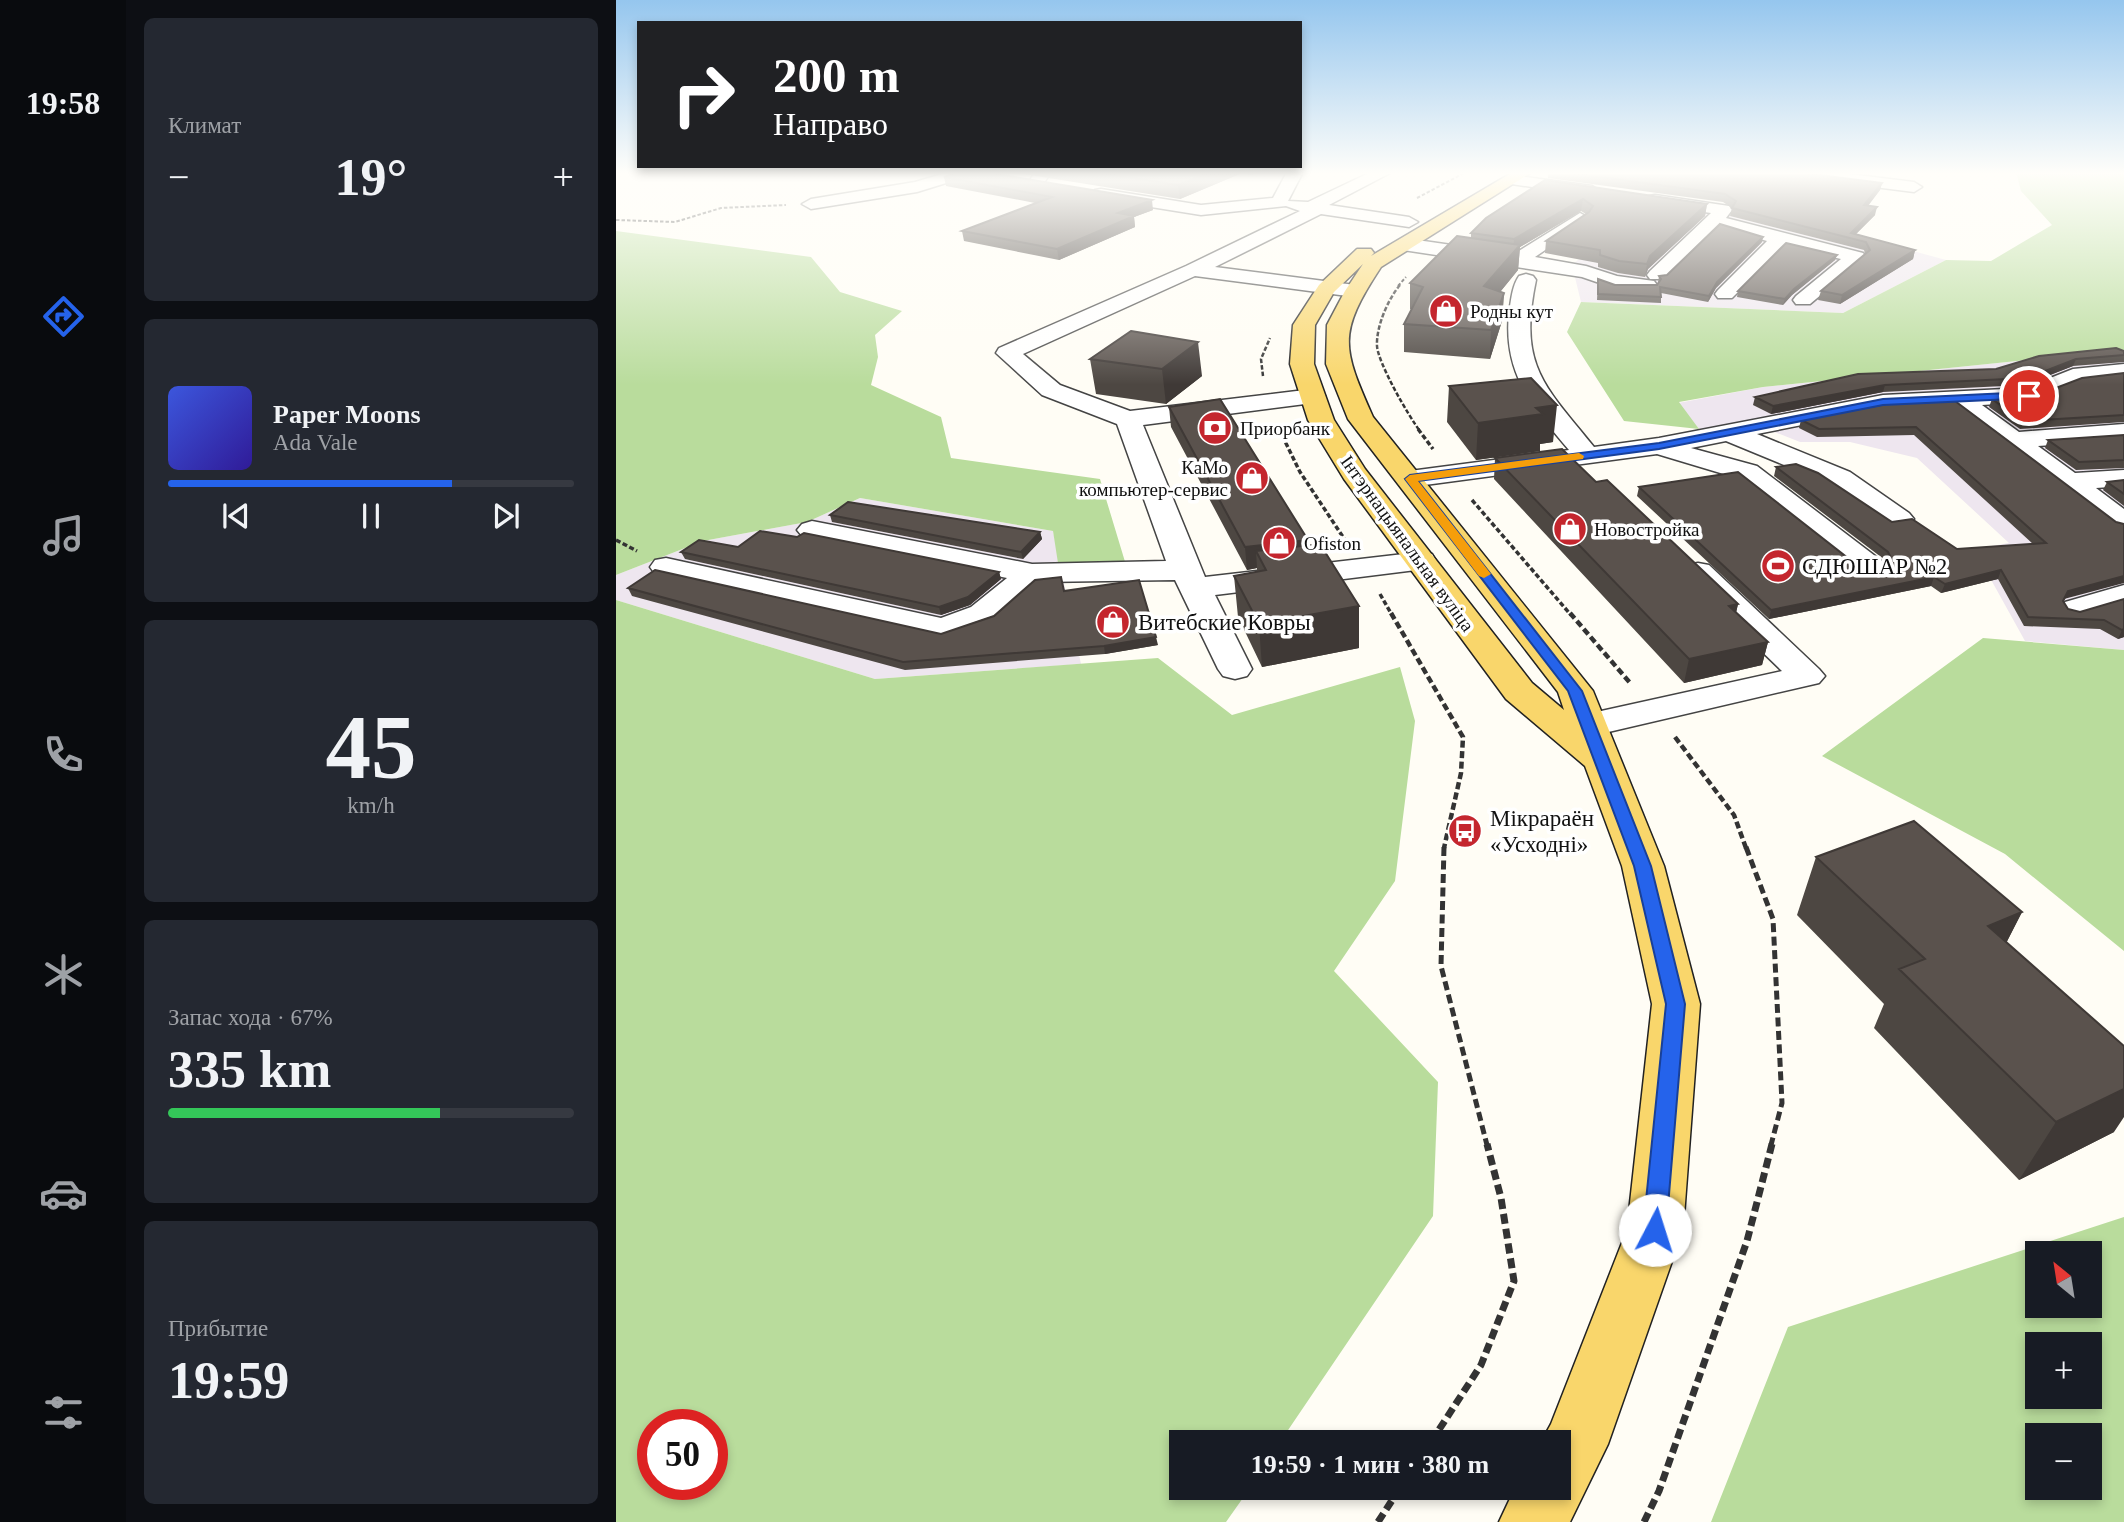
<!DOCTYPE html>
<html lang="ru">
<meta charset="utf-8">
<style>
:root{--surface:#171b24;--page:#242831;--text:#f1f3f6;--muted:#9ea1a6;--line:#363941;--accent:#2563eb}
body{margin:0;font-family:"Times New Roman",serif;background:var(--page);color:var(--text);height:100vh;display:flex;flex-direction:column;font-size:26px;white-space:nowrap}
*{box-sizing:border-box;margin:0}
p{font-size:23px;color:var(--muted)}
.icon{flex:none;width:38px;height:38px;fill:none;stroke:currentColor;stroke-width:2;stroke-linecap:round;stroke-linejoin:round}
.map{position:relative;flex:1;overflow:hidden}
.panel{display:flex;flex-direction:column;gap:18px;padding:18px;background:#0d0f14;width:490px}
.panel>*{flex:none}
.guide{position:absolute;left:21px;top:21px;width:665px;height:147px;border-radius:0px;box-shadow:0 4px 10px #0003;background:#202124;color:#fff;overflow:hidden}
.needle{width:46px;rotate:330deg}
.tools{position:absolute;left:1409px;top:1241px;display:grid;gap:14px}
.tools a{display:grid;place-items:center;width:77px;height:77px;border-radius:0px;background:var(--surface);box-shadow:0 4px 10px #0003;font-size:35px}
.speed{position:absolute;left:21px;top:1409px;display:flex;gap:14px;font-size:35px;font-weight:700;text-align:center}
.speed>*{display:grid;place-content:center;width:91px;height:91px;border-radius:50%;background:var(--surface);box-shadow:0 4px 10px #0003;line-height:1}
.speed .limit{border:10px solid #d22;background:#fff;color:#111}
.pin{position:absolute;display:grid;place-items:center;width:60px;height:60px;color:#fff;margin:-30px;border:4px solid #fff;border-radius:50%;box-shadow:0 2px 7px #0007}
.me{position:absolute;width:77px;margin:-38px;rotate:5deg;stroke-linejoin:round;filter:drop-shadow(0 0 5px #0008)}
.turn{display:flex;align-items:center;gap:24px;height:147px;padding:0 21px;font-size:32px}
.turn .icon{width:91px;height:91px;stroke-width:2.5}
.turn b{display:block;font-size:49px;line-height:60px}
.big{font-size:52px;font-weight:700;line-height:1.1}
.panel .tile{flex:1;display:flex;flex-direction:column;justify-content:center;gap:10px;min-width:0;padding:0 24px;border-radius:10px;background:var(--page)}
.panel .dial{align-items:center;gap:0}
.dial b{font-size:91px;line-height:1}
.song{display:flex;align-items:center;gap:21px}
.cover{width:84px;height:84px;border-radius:10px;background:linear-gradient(135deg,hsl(230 70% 55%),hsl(250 70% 35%))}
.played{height:7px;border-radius:4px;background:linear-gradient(90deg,var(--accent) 70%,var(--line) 70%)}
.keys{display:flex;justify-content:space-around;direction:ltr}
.heat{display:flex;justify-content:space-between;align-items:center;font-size:38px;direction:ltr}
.charge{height:10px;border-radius:5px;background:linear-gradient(90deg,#34c759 67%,var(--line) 0)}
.trip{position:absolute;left:553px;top:1430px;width:402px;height:70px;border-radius:0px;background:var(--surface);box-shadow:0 4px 10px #0003;font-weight:700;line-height:70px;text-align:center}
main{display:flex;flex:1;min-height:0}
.tab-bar{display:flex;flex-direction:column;width:126px;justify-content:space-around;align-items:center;background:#090b0e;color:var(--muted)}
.tab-bar .icon{width:49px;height:49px}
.tab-bar .selected{color:var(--accent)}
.tab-bar b{font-size:32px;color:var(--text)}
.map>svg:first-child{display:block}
</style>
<main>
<nav class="tab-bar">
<b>19:58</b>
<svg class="icon selected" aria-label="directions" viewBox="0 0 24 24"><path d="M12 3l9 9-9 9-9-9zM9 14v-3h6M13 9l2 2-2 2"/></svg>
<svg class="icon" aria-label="music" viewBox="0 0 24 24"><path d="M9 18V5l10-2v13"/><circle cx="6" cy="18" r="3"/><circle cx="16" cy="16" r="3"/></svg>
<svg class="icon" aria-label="phone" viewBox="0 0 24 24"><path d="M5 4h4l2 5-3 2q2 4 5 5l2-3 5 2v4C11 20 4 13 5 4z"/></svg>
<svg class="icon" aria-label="climate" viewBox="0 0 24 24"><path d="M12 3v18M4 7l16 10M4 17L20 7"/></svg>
<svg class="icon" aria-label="car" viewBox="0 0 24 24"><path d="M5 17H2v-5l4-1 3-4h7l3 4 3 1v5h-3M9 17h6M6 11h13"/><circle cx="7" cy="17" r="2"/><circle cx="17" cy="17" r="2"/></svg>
<svg class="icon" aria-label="filters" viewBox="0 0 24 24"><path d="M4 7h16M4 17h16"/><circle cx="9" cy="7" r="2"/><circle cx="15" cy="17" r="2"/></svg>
</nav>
<section class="panel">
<div class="tile"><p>Климат</p>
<div class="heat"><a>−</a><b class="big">19°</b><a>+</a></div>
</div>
<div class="tile">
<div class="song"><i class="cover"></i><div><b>Paper Moons</b><p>Ada Vale</p></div></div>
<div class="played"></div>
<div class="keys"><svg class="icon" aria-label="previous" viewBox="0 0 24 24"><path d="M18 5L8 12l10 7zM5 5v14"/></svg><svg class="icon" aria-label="pause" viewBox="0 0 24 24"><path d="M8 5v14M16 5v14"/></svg><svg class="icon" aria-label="next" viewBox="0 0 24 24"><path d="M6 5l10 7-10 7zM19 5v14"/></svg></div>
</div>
<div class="tile dial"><b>45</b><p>km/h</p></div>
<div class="tile"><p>Запас хода · 67%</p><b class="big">335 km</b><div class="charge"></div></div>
<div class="tile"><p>Прибытие</p><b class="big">19:59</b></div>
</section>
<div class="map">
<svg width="1508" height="1522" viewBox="0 0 1508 1522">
<rect width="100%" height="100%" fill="#fffdf5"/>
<path fill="#eee6ef" d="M1037,197L1176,218L1330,260L1227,313L965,302L956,265Z
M1508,350V650L1409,641L1358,549L1393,543L1301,458L1234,442H1184L1133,422L1083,429L1062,403L1147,387Z
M244,498L437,531L465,664L259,679L0,600V575L87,541L191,522Z"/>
<path fill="#b9dc9c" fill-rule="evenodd" d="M1400,172H1508V350L1147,387L1063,402L1083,429L1008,421L951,332L965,302L1227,313L1330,260L1375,261L1436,225L1405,191Z
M0,231L195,257L224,292L286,311L259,335L262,357L255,385L325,417L335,458L484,479L510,565L442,563L437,531L244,498L191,522L87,541L0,575Z
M0,600L259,679L542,658L616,715L784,667L799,721L779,881L718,971L822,1082L817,1216L664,1442H565V1488H634L610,1522H0ZM96,1424V1484H37V1424Z
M1367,638L1508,650V951L1389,854L1206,756Z
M1508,1217V1522H1095L1172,1327ZM1474,1253V1306H1421V1253ZM1474,1344V1396H1421V1344ZM1474,1435V1488H1421V1435Z"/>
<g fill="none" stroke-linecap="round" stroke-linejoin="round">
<g stroke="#444" stroke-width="3">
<path id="minor" d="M333,172H358L356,175L301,192L195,209L186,204L195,199L299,182Z
M419,172H435L426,186H414L412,183Z
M671,172H687L672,201L692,202L755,172H776L713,205L793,217L802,222L793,227L705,214L599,267L739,285L746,287L749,291L746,295L739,297L579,276L407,354L444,385L514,411L697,389L706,391L709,396L706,401L697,403L527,425L589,577L805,552L816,554L820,561L816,568L599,595L636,669L631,676L619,679L607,676L602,669L559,580L424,582L379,621L328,639L50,576L39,574L34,567L39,560L50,558L325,618L355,607L391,578L196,539L186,536L181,530L186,524L196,521L416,564L550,561L501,424L426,395L380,353L383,348L570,266L684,211L670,206L585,215L485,199L477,194L479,190L485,189L585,205L657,198Z
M1171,172H1217L1298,182L1306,187L1298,192L1179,177Z
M895,175L976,186L984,191L976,196L889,183L887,180Z
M1039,195L1113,206L1116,210L1110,218L1247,253L1250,257L1194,304H1180L1177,300L1180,296L1225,259L1168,246L1116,298H1102L1099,294L1102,290L1151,241L1102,227L1048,279H1034L1031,275L1034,271L1095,213L1033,204L1030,200L1033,196Z
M964,213L973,218L970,222L919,257L970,266L1001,276L1038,281L1041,285L1038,289L998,288L966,277L787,250L778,244L787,238L898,254Z
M910,274L917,276L920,280C902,366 928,385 978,447L1043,438L1267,395L1409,388L1457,369L1508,364V378L1462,383L1413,402L1366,405L1403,432L1508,424V440L1422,446L1459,473L1508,470V486L1480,488L1508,509V532L1498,529L1337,406L1267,409L1141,434L1234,472L1293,513L1298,519L1293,525L1283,528L1273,525L1214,484L1110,441L1075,448L1141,466L1267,562L1272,569L1267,576L1256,578L1245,576L1121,478L1041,454L794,487L784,485L780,479L784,473L794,471L953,450C916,406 887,374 893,313C895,301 896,286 903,276Z
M1082,563L1093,565L1203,669L1209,676L1203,683L971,737L958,733L952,725L958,717L1166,671L1071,579L1066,572L1071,565Z
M1508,585V605L1461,619L1449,616L1445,609L1449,602Z"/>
</g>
<g stroke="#222" stroke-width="3">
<path id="major" d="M897,172H916L765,267C721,334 726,347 757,417L977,691L1048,866L1084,1004L1067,1230L992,1444L954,1522H883L899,1488H943V1442H925L935,1424L1011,1230L1036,1004L1006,866L969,766L890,699L728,479L692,420L674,364L677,325L703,285L741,249H755L758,253L755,256ZM747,264L729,291L711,325L710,364L732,419L942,692L948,710L916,683L749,469L718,420L698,364L699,325L718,292Z"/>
</g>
<path stroke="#333" stroke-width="2" stroke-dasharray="3.5 2" stroke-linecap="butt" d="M801,198L850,172
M0,220L59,222L105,208L170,205
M782,286L790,277"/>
<path stroke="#333" stroke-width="2.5" stroke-dasharray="4.5 2" stroke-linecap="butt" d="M784,285C772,299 760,327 761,346C762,363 793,417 804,431
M647,376L645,359L654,338
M662,427L664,431"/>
<path stroke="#333" stroke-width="3.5" stroke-dasharray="5 2.5" stroke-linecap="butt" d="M663,429L684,472L729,540
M802,429L817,449
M856,500L955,615
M0,540L21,551
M764,594L776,615"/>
<path stroke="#333" stroke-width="4.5" stroke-dasharray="7 3.5" stroke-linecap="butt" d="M775,613L847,737L845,773L828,848
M954,613L1015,684
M1059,737L1118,815L1130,848"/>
<path stroke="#333" stroke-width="5" stroke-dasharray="9 4.5" stroke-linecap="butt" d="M828,847L825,966L871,1145
M1130,847L1157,919L1166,1103L1155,1145"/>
<path stroke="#333" stroke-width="7" stroke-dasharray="10 5" stroke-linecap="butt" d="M815,1442L865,1365L898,1281L885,1198L871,1144
M762,1522L784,1488
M1028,1522L1043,1491L1131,1241L1156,1144"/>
<use href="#minor" fill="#fff" fill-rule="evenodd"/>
<use href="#major" fill="#f9d66b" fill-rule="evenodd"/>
</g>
<path fill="#4d4742" d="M395,172H641L635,175L626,173L564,199Z
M932,172H1181L1266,183L1264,190L1252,206L1259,215L1240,234L1299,250L1297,259L1224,304L1202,300L1205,291L1249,254L1248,250L1114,216L1116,208L1107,202L932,178Z
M328,177L537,210L518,217L519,227L443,260L348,241L346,231L419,203L330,186Z
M929,180L1091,204L1089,216L1032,269L1029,277L1002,273L982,267V263L929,253L930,241L970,214L965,211L904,247L902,270L884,292L888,293L886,321L874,359L788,352V324L796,310L794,309V283L855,238V233Z
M1146,242L1100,288L1092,302L1045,293V303L981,300L982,279L999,285H1041L1042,283L1043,276L1051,275Z
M1221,255L1219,260L1176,295L1167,305L1121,297L1122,291Z
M515,331L586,376L550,404L480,394L474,359Z
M1508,351V362L1457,366L1408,385L1267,392L1155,414L1137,405L1139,397L1380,369Z
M1508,373V422L1404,429L1373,407L1376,399L1416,397Z
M833,386L937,442L924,444V451L860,460L831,422Z
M1270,404L1500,522L1447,602L1452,609L1464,612L1508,599V637L1502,639L1484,629L1408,626L1382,579L1325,593L1315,586L1153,619L1021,496L1023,487L1246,569L1258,572L1270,570L1272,567L1269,560L1158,476L1160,467L1276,522L1341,549L1417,544L1298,435L1201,437L1183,428L1185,420Z
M553,407L692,545L743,648L646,667L622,617L618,576L641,572V568L631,570L555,427Z
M1508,435V468L1460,470L1429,448L1432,440Z
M879,458L980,482L1122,604L1120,612L1152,642L1146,665L1068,683L878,479Z
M1508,480V506L1487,490L1491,482Z
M214,515L424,532L426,539L407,559L216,522Z
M122,547L383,572L385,579L354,605L325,615L69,559L65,552Z
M12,588L325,634L448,591L542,645L489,654L289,670L16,596Z
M1200,857L1406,912L1390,943L1498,1132L1403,1180L1258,1028L1268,1004L1181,915Z"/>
<path fill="#3f3936" d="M595,172H626V173L564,199L562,185Z
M1266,183L1264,190L1246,213L1248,205Z
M967,199L965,211L904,247L902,270L867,313L868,286L897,251L898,239Z
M536,200L537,210L518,217L519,227L443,260L441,249L502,213Z
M1091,204L1089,216L1032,269L1029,277L1031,264L1034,256Z
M1261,207L1259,215L1236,238L1235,233Z
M1147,237L1146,242L1100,288L1092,302L1093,296L1101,282Z
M1299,250L1297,259L1224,304L1226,295Z
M1221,255L1219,260L1176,295L1167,305L1169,299L1178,289Z
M888,293L886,321L874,359L875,330Z
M582,342L586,376L550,404L546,369Z
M1460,359L1457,366L1408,385L1411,378Z
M1269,385L1267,392L1155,414L1157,406Z
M941,405L937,442L924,444V451L860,460L862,423L920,408Z
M424,532L426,539L407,559L405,552Z
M692,540L693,562L640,551L641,568L631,570L629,547Z
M1385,570L1382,579L1325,593L1329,584Z
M383,572L385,579L354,605L325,615L323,607Z
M1508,576V583L1448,599L1443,610L1452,591Z
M1318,577L1315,586L1153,619L1155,610Z
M1122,604L1117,627L1113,606Z
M743,606V648L646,667L643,624Z
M1508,629V637L1502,639L1506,630Z
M540,637L542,645L489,654L488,646Z
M1152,642L1146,665L1068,683L1073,659Z
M1406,912L1376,971L1372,926Z
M1508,1089V1117L1498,1132L1403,1180L1440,1122Z"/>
<path fill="#5a524d" stroke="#3f3936" stroke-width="2" d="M343,172H369L536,200L502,213L518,216L441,249L346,231L436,197L328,177Z
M478,172H595L562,185Z
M948,172H1181L1266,183L1248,205L1261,207L1235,233L1299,250L1226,295L1205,291L1254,250L1250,242L1116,208L1120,201L1109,194Z
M929,180L1091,204L1034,256L1031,264L1003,261L984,255V250L930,241L973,212L977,206L967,199L898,239L855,233L870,218Z
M1104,224L1147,237L1101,282L1093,296L1044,287L1045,297L982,294V279L999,285H1041L1045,279L1043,276L1051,275Z
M841,236L904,245L868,286L888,293L875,330L788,324L807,287L794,283Z
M1170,243L1221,255L1178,289L1169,299L1122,291Z
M515,331L582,342L546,369L474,359Z
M1500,348L1508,351V355L1460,359L1411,378L1269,385L1157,406L1139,397L1242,374L1380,369L1423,356Z
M1508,373V415L1407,421L1376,399L1416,397L1466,378Z
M915,378L941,405L920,408L927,414L862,423L833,386Z
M604,399L692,540L629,547L553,407Z
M1339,401L1500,522L1508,524V576L1452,591L1447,601L1452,609L1464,612L1508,599V629L1506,630L1488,620L1412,617L1385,570L1329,584L1318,577L1155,610L1023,487L1122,472L1246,569L1258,572L1270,570L1277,562L1272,552L1160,467L1180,464L1202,473L1276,522L1296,519L1341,549L1430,543L1300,427L1203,429L1185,420L1270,404Z
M1508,435V460L1463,462L1432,440Z
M946,449L980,482L991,480L1122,604L1113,606L1152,642L1073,659L879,458Z
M1508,480V494L1491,482Z
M232,502L424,532L405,552L214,515Z
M144,531L181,537L188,533L383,572L352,597L323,607L65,552L83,540L122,547Z
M704,544L743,606L643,624L618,576L650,570L640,551Z
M39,570L325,634L378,616L419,580L445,577L448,591L523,580L540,637L488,646L287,662L12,588Z
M1298,821L1406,912L1372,926L1508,1046V1089L1440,1122L1283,969L1309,959L1200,857Z"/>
<linearGradient id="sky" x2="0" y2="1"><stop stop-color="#95c6ee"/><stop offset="0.45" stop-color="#fffefa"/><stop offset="1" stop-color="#fffefa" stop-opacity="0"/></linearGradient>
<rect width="1508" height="385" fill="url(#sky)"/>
<path fill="#2563eb" stroke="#184099" stroke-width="2" d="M1413,392L1417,393V398L1267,405L1043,449L802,481L966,691L1035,866L1069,1004L1050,1230L1047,1238L1039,1241L1030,1238L1027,1230L1050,1004L1018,866L952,691L789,479L794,475L1043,443L1267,399Z"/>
<path fill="#f59e0b" d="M963,453L968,456L967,459L802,481L875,574L868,578L863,576L789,479L794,475Z"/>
<defs>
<g id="shop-disc" transform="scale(1.75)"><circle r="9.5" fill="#c4262e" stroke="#fff"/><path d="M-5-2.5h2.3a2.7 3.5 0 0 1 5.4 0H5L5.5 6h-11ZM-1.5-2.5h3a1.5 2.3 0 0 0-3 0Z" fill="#fff"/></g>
<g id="bank-disc" transform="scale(1.75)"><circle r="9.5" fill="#c4262e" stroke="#fff"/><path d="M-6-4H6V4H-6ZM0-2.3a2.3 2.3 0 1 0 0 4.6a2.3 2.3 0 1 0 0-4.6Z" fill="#fff"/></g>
<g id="stadium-disc" transform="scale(1.75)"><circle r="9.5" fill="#c4262e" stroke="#fff"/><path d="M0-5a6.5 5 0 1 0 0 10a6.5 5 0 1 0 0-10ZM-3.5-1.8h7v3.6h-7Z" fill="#fff"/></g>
<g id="bus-disc" transform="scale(1.75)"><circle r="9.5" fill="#c4262e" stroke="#fff"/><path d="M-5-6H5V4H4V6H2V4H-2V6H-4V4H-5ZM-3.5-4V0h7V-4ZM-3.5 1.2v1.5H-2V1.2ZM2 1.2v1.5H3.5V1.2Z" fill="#fff"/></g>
</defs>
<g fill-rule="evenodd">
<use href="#shop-disc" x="830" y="311"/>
<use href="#bank-disc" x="599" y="428"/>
<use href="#shop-disc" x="636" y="478"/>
<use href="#shop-disc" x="954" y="529"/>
<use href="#shop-disc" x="663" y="543"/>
<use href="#stadium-disc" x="1162" y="566"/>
<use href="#shop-disc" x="497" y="622"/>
<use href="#bus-disc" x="849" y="831"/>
</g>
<g text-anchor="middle" stroke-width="7" stroke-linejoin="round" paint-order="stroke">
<g font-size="19" fill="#111" stroke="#fff" text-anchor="start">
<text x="854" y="318">Родны кут</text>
<text x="624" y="435">Приорбанк</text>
<text x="612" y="474" text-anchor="end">КаМо<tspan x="612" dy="22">компьютер-сервис</tspan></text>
<text x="978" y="536">Новостройка</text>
<text x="688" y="550">Ofiston</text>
</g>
<g font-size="19" fill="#111" stroke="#fff">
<text transform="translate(792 543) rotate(54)" y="7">Інтэрнацыянальная вуліца</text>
</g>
<g font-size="23" fill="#111" stroke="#fff" text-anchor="start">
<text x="1186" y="574">СДЮШАР №2</text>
<text x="522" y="630">Витебские Ковры</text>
<text x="874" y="826">Мікрараён<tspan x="874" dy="26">«Усходні»</tspan></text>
</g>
</g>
</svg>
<div class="tools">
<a><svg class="needle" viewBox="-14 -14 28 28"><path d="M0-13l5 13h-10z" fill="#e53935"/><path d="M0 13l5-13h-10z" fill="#9ea1a6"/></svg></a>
<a>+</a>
<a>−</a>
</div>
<div class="speed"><div class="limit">50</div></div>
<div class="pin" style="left:1413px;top:396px;background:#d93025"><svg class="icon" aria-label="arrive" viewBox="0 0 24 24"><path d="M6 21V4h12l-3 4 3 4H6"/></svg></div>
<svg class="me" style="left:1039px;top:1230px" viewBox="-20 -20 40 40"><circle r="19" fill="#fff"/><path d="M0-13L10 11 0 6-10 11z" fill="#2563eb"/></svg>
<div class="trip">19:59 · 1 мин · 380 m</div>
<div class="guide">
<div class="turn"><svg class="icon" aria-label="right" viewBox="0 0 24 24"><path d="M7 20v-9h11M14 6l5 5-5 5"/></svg><div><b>200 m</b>Направо</div></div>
</div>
</div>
</main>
